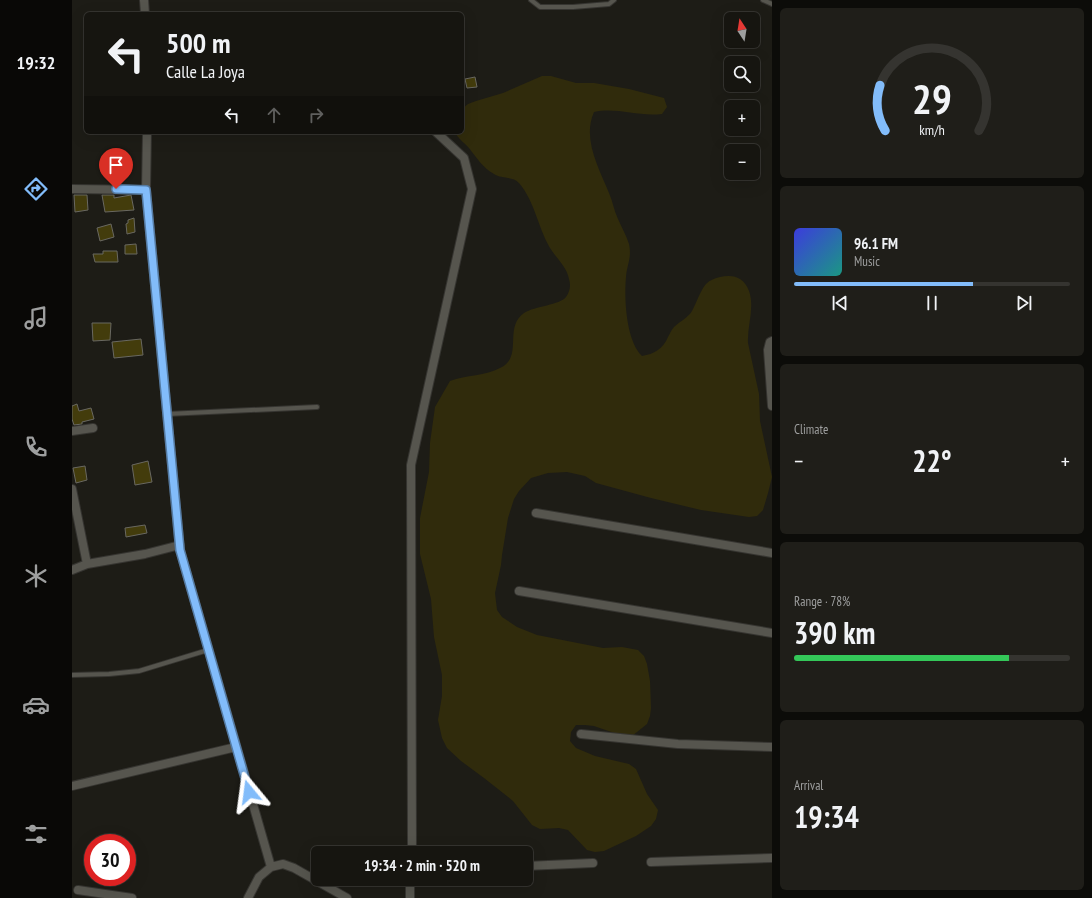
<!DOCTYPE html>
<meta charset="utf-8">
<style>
:root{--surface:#161510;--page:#1f1e19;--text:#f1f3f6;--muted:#9e9f9f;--line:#353430;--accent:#82bcfa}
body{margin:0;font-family:"PT Sans Narrow",sans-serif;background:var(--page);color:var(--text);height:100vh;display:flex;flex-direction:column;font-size:15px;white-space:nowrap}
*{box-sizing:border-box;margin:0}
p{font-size:13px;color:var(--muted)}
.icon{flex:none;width:22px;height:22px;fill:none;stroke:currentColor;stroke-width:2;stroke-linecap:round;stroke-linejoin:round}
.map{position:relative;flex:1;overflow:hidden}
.details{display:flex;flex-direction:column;gap:8px;padding:8px;background:#0c0c09;width:320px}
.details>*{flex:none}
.top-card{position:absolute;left:12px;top:12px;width:380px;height:122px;border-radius:6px;box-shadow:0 4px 16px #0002,0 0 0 1px var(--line);background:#161510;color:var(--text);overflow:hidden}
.needle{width:26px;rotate:348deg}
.controls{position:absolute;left:652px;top:12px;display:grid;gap:8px}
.controls a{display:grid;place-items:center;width:36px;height:36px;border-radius:6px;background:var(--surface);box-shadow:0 4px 16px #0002,0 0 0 1px var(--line);font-size:20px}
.speed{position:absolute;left:12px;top:834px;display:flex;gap:8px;font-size:20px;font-weight:700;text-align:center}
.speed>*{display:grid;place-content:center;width:52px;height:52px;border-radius:50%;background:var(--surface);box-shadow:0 4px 16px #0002,0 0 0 1px var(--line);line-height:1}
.speed .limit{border:6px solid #d22;background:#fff;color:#111}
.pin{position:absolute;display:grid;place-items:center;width:34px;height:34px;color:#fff;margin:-41px -17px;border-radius:50% 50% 50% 0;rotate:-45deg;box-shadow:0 0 4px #0007}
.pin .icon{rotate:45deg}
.me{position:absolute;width:44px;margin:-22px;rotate:344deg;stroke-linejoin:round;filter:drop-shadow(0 0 3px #0008)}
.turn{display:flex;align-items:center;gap:14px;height:84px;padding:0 16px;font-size:18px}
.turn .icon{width:52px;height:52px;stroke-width:2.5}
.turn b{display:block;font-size:28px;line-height:34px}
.lanes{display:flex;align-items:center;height:38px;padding:0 16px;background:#0003;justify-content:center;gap:20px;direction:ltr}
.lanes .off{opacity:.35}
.big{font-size:30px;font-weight:800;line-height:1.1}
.details .widget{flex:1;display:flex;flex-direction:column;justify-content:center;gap:6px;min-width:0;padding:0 14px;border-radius:6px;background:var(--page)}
.details .dial{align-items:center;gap:0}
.dial svg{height:104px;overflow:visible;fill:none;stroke:var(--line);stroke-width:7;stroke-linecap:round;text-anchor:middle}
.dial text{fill:var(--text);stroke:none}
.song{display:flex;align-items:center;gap:12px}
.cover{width:48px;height:48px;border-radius:6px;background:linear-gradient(135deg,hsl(240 70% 55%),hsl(170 70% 35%))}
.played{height:4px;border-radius:2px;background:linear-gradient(90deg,var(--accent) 65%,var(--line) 65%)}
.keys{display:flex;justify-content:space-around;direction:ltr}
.heat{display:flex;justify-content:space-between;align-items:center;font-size:22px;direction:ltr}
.charge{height:6px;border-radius:3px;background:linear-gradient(90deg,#34c759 78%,var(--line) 0)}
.trip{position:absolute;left:239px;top:846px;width:222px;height:40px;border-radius:6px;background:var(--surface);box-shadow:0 4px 16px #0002,0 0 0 1px var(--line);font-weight:800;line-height:40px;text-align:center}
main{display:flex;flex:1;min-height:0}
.tab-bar{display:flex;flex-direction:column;width:72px;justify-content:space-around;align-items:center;background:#090806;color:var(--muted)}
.tab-bar .icon{width:28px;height:28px}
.tab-bar .selected{color:var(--accent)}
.tab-bar b{font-size:18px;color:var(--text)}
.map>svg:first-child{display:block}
</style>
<main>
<nav class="tab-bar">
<b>19:32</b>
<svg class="icon selected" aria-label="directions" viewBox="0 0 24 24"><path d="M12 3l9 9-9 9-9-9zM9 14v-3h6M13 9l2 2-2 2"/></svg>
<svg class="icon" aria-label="music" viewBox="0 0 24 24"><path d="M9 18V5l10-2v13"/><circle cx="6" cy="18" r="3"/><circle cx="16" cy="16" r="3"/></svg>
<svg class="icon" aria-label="phone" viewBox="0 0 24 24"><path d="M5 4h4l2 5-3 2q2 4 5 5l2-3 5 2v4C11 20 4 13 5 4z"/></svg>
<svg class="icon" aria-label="climate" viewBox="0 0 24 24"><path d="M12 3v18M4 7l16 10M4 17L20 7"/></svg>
<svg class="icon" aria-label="car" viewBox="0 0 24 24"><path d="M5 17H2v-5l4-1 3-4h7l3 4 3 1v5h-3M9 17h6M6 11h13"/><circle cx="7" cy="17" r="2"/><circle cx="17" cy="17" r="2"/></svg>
<svg class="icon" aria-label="filters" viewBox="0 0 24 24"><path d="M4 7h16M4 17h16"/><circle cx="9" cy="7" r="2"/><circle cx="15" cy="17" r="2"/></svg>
</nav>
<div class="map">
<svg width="700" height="898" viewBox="0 0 700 898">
<rect width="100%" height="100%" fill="#1d1c16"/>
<path fill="#302b0c" d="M470,76H479L504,83H522L557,89L592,98L595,107L590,114C566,117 545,107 522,112C510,139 527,168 537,193C541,202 542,211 546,219C550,228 554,235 557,244C560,258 555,264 554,277C552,299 554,340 570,356C582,354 591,349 596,337C598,334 599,330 602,327C608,321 616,318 620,311C625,302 628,291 634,284C638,280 643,278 648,277C661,274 672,277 677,291C683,308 675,326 676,343L687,394L688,421L700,477L696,493L691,510L685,516L677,517L629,510L579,498L524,483L513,476L495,472L476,473L459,478L447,491L442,499L436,518L430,555L429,565L423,593L425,610L430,617L445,627L465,635L531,648L550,647L566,650L572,656L575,664L578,681L579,708L578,716L575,724L560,736H551L522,726L513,725H504L499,732L498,741L504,748L523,756L557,764L564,769L575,794L586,810L584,819L579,826L564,836L532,851L523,852L515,850L496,830L487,828L468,829L460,825L441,801L412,778L389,761L375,748L370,738L366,720L370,696V675L362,637L359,599L348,554V518L357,472L358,443L363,407L378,381C394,375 414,376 428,368C452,357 431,328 452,313C463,306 488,305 494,297C498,291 499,286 497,279C495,268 487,261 480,251C466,230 464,203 447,183C441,176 429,179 422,174C411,168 404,157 397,148C392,142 386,139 383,132H390V109L396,104L404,101L431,93Z"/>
<path fill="#433c0c" stroke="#696861" d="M403,77L405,87L395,88L393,79Z
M2,195H15L16,210L3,212Z
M30,195H42V198L59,195L62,210L33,212Z
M62,218L63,232L55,234L54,224L56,223V220Z
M39,224L42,237L28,241L25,228Z
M64,244L65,254H53V245Z
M31,251H45L46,262H23L21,254H31Z
M20,323H39L38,340L21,341Z
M69,339L71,355L42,358L40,342Z
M5,404L7,411L19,408L22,419L10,422V424L2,425L0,419V406Z
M76,461L80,482L63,485L60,465Z
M13,466L15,480L4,483L1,468Z
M73,525L75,533L54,537L53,528Z"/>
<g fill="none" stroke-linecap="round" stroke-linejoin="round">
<g stroke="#363531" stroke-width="6">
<path id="lane" d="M459,0L468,7H501L537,4L542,0
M691,0L700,4
M95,414L245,407
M0,675L37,674L67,671L136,650"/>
</g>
<g stroke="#363531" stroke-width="10">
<path id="street" d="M72,0L73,14
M75,132L74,190L108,550L199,867
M0,189L74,190
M700,341L698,342L696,350L700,406
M0,431L21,428
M0,489L15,564L73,554L108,545
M464,513L700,553
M0,570L15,564
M447,591L700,633
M509,734L606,744L700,747
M0,786L164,747
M340,853L339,465L400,189L392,158L364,132
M579,862L700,858
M454,866L521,863
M338,879V898
M6,890L60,898
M176,898L187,877L199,867L211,864L222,868L275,898"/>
</g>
<use href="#lane" stroke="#56554e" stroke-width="4"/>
<use href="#street" stroke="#56554e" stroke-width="8"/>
</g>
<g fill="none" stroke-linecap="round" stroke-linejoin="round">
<g stroke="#547aa2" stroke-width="10">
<path id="route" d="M44,189L74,190L108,550L177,792"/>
</g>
<use href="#route" stroke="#82bcfa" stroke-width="7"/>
</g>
</svg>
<div class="controls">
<a><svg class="needle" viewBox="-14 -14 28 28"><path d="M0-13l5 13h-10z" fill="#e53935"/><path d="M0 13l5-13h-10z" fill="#9e9f9f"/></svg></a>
<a><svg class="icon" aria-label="search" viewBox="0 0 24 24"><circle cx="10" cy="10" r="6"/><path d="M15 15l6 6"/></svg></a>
<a>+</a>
<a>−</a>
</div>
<div class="speed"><div class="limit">30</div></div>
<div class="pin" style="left:44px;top:189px;background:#d93025"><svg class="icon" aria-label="arrive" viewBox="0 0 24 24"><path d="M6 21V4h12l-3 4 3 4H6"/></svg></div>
<svg class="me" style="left:177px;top:792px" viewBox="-20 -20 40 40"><path d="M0-17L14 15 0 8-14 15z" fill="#82bcfa" stroke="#fff" stroke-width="4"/></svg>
<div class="trip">19:34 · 2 min · 520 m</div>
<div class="top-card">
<div class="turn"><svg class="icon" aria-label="left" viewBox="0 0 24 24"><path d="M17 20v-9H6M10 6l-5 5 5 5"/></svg><div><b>500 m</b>Calle La Joya</div></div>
<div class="lanes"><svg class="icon" aria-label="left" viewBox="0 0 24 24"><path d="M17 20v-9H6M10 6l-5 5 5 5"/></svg><svg class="icon off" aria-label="ahead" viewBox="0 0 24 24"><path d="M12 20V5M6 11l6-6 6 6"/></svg><svg class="icon off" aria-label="right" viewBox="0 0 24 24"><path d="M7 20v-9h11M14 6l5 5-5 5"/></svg></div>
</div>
</div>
<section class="details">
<div class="widget dial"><svg viewBox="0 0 100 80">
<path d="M14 69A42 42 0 1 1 86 69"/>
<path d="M14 69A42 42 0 0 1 10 34" stroke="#82bcfa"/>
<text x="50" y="56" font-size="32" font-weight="700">29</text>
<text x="50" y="72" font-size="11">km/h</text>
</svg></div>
<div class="widget">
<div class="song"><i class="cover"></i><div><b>96.1 FM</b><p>Music</p></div></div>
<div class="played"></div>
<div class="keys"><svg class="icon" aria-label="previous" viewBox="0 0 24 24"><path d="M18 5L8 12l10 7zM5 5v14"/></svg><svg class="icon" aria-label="pause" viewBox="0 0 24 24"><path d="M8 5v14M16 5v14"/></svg><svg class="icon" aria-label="next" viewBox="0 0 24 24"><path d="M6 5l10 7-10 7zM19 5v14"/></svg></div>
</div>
<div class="widget"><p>Climate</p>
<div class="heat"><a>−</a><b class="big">22°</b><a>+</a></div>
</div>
<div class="widget"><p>Range · 78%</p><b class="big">390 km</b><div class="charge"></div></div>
<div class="widget"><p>Arrival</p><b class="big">19:34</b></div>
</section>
</main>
